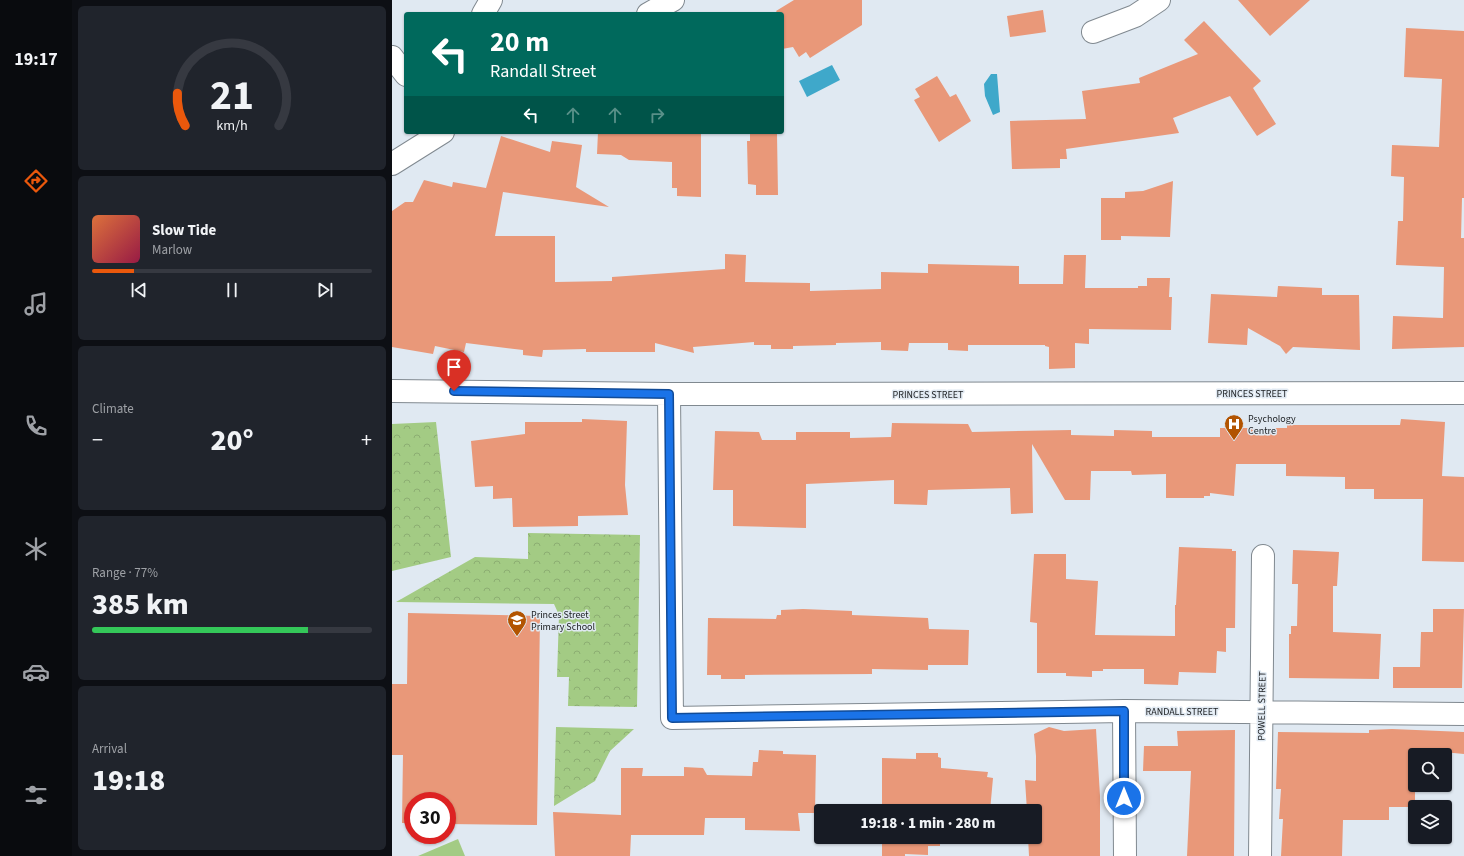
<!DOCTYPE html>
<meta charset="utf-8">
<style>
:root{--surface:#171b24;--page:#20242c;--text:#f1f3f6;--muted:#9ea1a6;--line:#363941;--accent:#ea580c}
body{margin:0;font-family:"Source Sans 3",sans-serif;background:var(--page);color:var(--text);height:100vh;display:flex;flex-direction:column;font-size:15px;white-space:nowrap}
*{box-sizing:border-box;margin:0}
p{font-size:13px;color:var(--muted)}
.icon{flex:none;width:22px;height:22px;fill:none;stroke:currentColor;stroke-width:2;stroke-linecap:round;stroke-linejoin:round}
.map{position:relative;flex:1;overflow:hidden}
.side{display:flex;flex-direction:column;gap:6px;padding:6px;background:#0d0f14;width:320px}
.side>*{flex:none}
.guide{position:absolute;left:12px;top:12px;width:380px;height:122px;border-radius:4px;box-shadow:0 1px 3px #0004;background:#00695c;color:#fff;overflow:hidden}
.tools{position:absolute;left:1016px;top:748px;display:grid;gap:8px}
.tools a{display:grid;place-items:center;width:44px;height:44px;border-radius:4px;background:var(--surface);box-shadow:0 1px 3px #0004;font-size:20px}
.speed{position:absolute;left:12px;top:792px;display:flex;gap:8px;font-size:20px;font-weight:700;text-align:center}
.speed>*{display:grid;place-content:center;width:52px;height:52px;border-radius:50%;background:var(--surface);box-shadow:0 1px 3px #0004;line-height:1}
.speed .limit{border:6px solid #d22;background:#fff;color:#111}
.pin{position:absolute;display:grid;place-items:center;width:34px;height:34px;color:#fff;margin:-41px -17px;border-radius:50% 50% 50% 0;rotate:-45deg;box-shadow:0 0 4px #0007}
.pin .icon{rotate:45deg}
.me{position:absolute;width:44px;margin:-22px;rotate:0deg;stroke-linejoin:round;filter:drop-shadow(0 0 3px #0008)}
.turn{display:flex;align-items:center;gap:14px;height:84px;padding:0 20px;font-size:18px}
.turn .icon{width:52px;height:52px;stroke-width:2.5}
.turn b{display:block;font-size:28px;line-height:34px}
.lanes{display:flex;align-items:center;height:38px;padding:0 20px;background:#0003;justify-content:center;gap:20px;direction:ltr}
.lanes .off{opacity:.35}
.big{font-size:30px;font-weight:800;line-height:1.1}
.side .widget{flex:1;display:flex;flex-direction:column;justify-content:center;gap:6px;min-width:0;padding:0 14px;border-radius:6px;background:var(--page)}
.side .dial{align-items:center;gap:0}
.dial svg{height:104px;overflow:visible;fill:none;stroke:var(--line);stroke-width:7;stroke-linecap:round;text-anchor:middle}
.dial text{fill:var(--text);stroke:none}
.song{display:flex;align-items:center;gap:12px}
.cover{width:48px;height:48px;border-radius:6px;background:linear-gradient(135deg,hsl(20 70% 55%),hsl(340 70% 35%))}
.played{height:4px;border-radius:2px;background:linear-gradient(90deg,var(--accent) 15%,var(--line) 15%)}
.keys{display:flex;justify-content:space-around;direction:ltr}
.heat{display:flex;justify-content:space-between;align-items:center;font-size:22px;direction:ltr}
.charge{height:6px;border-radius:3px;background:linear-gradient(90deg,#34c759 77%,var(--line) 0)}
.trip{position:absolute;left:422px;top:804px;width:228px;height:40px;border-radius:4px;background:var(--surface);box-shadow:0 1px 3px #0004;font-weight:800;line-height:40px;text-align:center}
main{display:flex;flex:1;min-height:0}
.dock{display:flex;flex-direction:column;width:72px;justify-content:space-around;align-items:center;background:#090b0e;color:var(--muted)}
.dock .icon{width:28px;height:28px}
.dock .current{color:var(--accent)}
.dock b{font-size:18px;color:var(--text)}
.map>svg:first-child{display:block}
</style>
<main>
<nav class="dock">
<b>19:17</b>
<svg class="icon current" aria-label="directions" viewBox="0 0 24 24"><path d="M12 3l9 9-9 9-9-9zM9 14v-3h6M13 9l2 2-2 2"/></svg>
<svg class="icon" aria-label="music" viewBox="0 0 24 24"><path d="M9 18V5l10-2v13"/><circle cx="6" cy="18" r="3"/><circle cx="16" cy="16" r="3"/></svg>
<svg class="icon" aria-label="phone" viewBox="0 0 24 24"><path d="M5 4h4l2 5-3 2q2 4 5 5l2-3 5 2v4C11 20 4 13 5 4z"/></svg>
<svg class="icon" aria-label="climate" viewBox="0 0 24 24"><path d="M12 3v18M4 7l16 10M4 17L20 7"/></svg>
<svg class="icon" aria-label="car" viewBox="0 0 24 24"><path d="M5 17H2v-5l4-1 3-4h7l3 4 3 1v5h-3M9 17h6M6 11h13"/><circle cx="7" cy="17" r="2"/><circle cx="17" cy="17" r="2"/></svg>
<svg class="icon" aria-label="filters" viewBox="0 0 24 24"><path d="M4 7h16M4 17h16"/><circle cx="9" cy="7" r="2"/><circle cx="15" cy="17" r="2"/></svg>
</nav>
<section class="side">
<div class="widget dial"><svg viewBox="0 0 100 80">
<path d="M14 69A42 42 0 1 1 86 69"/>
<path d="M14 69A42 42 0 0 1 8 44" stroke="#ea580c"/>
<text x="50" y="56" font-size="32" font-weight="700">21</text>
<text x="50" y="72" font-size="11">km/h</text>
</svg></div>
<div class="widget">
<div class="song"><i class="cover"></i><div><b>Slow Tide</b><p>Marlow</p></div></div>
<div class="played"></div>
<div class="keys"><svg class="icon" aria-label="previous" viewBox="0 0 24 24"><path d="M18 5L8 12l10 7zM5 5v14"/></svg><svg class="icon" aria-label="pause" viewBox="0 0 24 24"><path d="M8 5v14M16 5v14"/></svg><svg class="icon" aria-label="next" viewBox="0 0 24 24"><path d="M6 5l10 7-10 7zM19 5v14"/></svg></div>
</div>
<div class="widget"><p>Climate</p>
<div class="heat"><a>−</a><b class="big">20°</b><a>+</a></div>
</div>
<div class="widget"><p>Range · 77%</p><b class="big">385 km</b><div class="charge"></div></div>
<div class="widget"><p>Arrival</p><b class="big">19:18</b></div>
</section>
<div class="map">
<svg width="1072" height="856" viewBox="0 0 1072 856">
<defs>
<pattern id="park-crowns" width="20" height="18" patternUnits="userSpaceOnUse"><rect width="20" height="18" fill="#a3cb84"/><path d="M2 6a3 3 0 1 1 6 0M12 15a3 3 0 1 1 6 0" fill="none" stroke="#8cae72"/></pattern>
</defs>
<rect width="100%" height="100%" fill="#e0e9f2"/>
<path fill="#a3cb84" d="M66,839L73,856H26Z"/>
<path fill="url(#park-crowns)" d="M44,422L59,557L0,571V424Z
M136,533L248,535L245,707L176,706L177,677H165L167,615L162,604L4,602L83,557L136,559Z
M164,727L242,729L218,751L203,781L162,806Z"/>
<path fill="#3fa8ca" d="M440,65L448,80L415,97L407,81Z
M599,74H605L608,112L601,115L593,96L592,84Z"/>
<path fill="#e99879" d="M402,0H470V25L418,58L414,52L407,57L401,47L390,49V14H386L384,11Z
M846,0H918L878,36Z
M651,10L654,32L618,37L615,16Z
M812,21L869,81L861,88L884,124L865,136L838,96L781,118L787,133L674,149L675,159H668V168L620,169L618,121L694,119L690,91L748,83L747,78L806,54L792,40Z
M1014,28L1072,31V198H1070L1069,238H1072V347L1000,349L1001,316L1051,318L1052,267L1004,265L1006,221H1011L1012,177L999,176L1000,145L1047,147L1050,79L1012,77Z
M545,76L558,97L564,94L579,121L547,142L522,100L528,97L523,89Z
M206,132L309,134V197L285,196V188H280V162L237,160L229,155L205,154Z
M358,134H385L386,195H364V185L356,184L355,141H358Z
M109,136L158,152L160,141L190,145L184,187L217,207L111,192L103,236H163V282L220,281V277L333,269V254L354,255L353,282L418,283V291L489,289V272L536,273V264L627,266V284H671L672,255H694L693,288H746V286H755V278H778L777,297H780L779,330L697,329V344L683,343V368L657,369V347L653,346V345H576V351L556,350V343H517L516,351L489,350V342L444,343V345L401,346V349H379V345H362V342L301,347L302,353L263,343V352H194V349L151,350L150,357L131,355V350L74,343L72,352L43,346L41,354L0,347V211L13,202H21L32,180L60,187L61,182L94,188Z
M781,181L778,237L729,236V240H709V198H733V192L751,191Z
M886,286L930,288V295H967L968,350L901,347L894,354L888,346L856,328L855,345L816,343L819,294L885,297Z
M190,419L235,421L233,485L236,515L186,516V526L121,527L120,498L101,499V486L83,487L79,441L133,434V422H190Z
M1009,419L1053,422L1050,476L1072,477V562L1030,561L1031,499H982V489H953V477L894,476V464H844L842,496L818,493V496H812V498H774V474L740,475L739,471H699L698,500H673L640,444L641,513L619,514L618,488L536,490L535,505L502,504V480L414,484V528L341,526V490H321L323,431L367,432L370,440H404V432H458V438L499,437L500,423L576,424L580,432L679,430V435L722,436V430L760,431V437H828V428H895V425H1008Z
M787,547L840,549V551H844L843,628H834V652L825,651L824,673L787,672L786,685L752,684V669H711V671H700V677L674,676V673H645V623L638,622L642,554H674V579L706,581L703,635L783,636V605H784Z
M901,550L947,552L945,586H941V632L989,634L987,679L897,678V634H899V626H905L906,584H900Z
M411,609L460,611V615L536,618L537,629L577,630L576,665H536V670L480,669V674L353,675V679H329V675H315L316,618L384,619L385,615H389V610Z
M1041,609H1072L1070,688H1001V667H1028L1029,632H1041Z
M16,613L148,616L145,825L55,824V801H21V823H10L11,755H0V684H15Z
M657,727L672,731L704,729L708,796V856H637L636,837H643V811H635L633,780L644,781V756L642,734Z
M1000,729L1072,732V754L1051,752V755H1023V807H997V820H951L950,856H889L891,819H887L889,789H884L886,732L977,733V730Z
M843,730L842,856H795L799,771H751L752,746H786L785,731Z
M367,750L391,751V754L424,755L423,813H406L408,831L353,830V818H313L312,835H239L238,856H163L161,812L229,815V768H251L250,776H292V767L311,768L315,775L360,776L361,762H366Z
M524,753H546V757L549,758V768L596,772L595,777L601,778L598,811H490V758L524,759Z
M490,837H596L595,844L548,841V846H536V855L513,854V856H490Z"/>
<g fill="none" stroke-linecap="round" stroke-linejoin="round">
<g stroke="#808990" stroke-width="24">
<path id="minor" d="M91,14L99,0
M701,32L743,16L767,0
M0,57L14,75
M0,391L277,394L1072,393
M277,394L280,718L732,711L1072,714
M732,711L733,856
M868,856L871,556"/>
</g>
<g stroke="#808990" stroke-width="24">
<path id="tertiary" d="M256,14L281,0
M0,164L51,132"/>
</g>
<use href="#minor" stroke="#fff" stroke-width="22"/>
<use href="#tertiary" stroke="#fff" stroke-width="22"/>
</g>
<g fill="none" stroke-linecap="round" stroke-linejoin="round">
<g stroke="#114b97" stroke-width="10">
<path id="route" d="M62,391L277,394L280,718L732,711V798"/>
</g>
<use href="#route" stroke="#1a73e8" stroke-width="7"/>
</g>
<defs>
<g id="hospital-pin" transform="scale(1)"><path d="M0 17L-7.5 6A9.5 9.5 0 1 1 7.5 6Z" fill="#b25401" stroke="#e0e9f2"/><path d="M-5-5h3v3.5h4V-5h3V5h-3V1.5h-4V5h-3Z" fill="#fff"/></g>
<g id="school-pin" transform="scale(1)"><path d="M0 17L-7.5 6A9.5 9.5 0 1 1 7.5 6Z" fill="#b25401" stroke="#e0e9f2"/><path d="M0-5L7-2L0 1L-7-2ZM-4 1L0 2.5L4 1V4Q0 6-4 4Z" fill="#fff"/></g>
</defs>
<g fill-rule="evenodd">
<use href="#hospital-pin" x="842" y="424"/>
<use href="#school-pin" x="125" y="620"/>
</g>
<g text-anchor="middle" stroke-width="3" stroke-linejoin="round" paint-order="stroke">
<g font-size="10" fill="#202326" stroke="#e0e9f2">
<text x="860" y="397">PRINCES STREET</text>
<text x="536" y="398">PRINCES STREET</text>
<text transform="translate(869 706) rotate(-89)" y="4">POWELL STREET</text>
<text x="790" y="715">RANDALL STREET</text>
</g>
<g font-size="10" fill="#202326" stroke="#e0e9f2" text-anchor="start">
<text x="856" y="422">Psychology<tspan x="856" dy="12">Centre</tspan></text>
<text x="139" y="618">Princes Street<tspan x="139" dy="12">Primary School</tspan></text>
</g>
</g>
</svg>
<div class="tools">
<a><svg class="icon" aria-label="search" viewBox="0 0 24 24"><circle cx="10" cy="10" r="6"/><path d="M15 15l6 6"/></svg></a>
<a><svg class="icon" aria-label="layers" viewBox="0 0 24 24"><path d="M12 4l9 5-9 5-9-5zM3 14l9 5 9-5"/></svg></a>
</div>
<div class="speed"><div class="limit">30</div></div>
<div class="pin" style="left:62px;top:391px;background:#d93025"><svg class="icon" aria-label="arrive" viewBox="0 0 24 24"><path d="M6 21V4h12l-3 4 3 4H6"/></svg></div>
<svg class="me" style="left:732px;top:798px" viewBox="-20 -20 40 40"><circle r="17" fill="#1a73e8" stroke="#fff" stroke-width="3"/><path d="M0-11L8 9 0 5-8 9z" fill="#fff"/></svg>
<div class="trip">19:18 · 1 min · 280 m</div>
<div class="guide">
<div class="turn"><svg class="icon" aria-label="left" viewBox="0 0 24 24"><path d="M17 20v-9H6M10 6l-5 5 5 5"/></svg><div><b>20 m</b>Randall Street</div></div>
<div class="lanes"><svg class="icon" aria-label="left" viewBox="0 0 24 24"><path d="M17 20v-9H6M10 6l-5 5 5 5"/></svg><svg class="icon off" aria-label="ahead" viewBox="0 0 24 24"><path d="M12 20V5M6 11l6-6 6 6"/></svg><svg class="icon off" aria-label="ahead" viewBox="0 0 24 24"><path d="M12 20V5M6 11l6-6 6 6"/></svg><svg class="icon off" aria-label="right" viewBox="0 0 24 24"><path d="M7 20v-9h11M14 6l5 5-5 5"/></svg></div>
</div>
</div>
</main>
